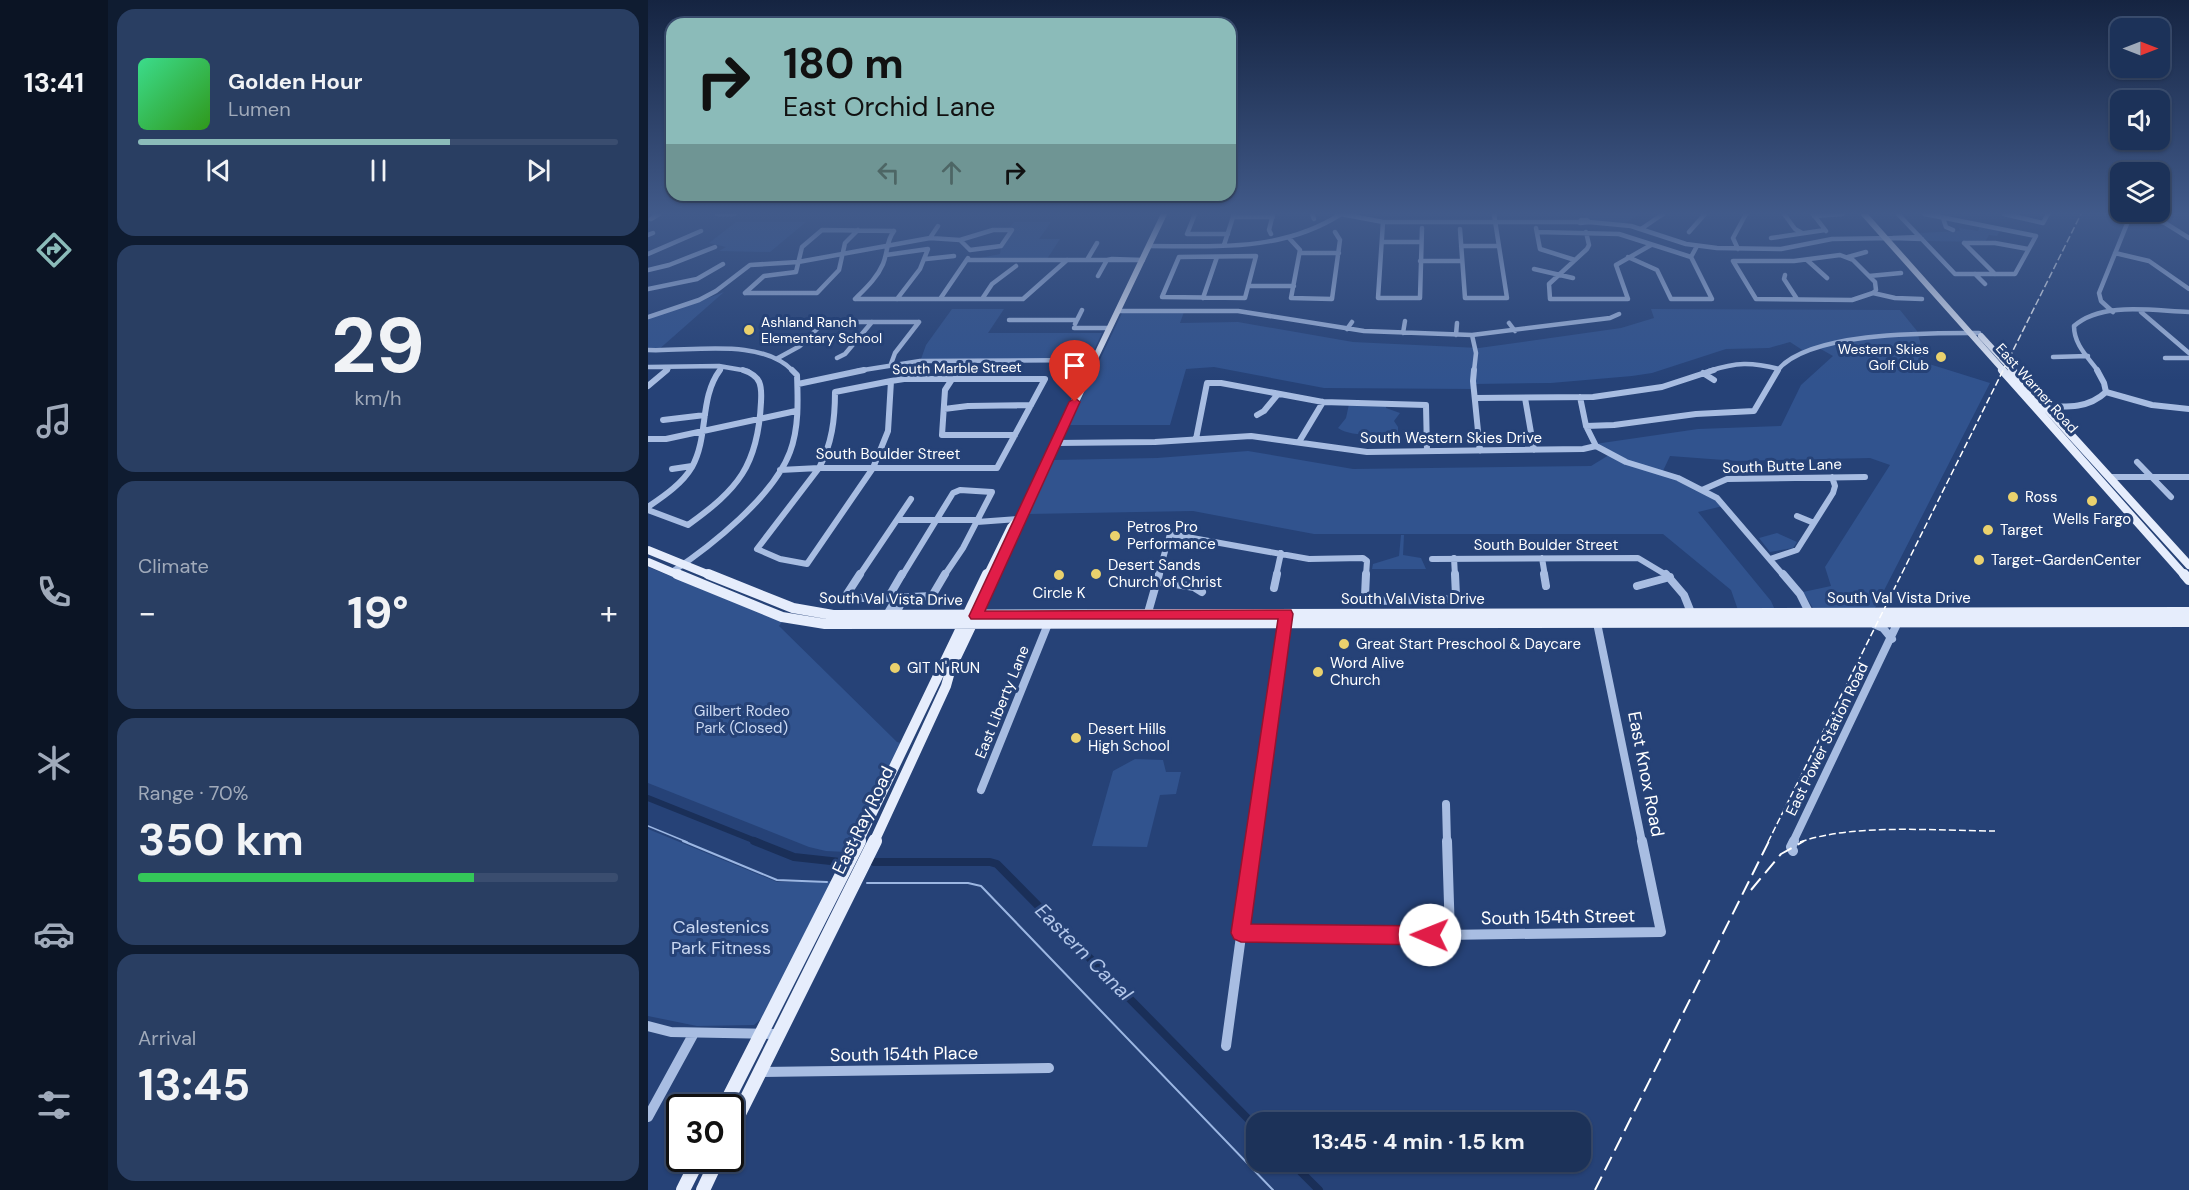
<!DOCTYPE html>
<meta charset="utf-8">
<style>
:root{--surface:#1c3259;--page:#293e62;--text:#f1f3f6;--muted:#a0aaba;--line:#3a4d6f;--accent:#8bbbb9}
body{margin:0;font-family:"DM Sans",sans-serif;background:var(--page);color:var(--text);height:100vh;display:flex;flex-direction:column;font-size:22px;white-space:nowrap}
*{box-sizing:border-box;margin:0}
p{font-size:20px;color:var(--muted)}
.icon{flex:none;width:33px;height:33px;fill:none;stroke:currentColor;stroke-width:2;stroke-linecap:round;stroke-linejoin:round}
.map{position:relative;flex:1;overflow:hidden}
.drawer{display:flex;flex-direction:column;gap:9px;padding:9px;background:#0f1c31;width:540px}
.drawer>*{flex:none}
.top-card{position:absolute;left:18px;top:18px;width:570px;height:183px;border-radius:18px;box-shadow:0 2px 4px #0004,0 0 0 2px var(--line);background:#8bbbb9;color:#111;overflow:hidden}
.needle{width:39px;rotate:90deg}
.fabs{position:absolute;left:1462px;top:18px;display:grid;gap:12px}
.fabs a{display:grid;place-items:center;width:60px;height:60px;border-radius:12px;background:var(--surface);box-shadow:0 2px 4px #0004,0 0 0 2px var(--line);font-size:30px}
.speed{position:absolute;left:18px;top:1094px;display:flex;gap:12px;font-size:30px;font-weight:700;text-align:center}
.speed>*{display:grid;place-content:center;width:78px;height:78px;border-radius:50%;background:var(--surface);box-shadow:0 2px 4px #0004,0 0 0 2px var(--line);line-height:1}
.speed .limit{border:3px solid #111;border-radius:9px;background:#fff;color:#111}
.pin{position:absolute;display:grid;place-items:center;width:51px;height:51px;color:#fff;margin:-62px -26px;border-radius:50% 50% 50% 0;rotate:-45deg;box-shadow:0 0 6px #0007}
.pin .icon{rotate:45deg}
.me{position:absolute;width:66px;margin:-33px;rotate:271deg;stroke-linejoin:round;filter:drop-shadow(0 0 4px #0008)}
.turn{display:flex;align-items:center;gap:21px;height:126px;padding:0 18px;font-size:27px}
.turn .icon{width:78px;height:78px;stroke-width:2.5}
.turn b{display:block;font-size:42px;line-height:51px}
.lanes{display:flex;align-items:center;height:57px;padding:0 18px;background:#0003;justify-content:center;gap:30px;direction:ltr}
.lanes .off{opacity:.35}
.big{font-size:45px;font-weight:700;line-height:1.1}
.drawer .card{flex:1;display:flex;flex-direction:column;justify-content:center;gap:9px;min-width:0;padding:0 21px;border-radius:18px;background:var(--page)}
.drawer .dial{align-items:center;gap:0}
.dial b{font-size:78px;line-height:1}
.song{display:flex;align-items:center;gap:18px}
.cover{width:72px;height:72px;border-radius:9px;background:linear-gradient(135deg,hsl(150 70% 55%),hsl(110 70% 35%))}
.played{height:6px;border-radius:3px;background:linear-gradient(90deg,var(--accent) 65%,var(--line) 65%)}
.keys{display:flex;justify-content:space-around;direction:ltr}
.heat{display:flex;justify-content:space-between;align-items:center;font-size:33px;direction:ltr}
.charge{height:9px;border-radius:4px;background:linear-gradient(90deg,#34c759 70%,var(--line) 0)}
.trip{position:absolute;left:598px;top:1112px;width:345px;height:60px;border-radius:18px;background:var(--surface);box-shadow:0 2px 4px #0004,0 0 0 2px var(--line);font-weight:700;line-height:60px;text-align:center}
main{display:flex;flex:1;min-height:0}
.dock{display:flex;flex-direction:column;width:108px;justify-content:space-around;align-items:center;background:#0b1424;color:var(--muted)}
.dock .icon{width:42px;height:42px}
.dock .on{color:var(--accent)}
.dock b{font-size:27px;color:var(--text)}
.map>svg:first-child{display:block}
</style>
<main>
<nav class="dock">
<b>13:41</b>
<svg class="icon on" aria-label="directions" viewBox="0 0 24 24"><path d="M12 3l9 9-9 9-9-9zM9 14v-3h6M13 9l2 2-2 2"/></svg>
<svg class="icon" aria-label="music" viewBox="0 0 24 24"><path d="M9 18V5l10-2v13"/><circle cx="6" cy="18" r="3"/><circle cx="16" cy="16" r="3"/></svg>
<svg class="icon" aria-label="phone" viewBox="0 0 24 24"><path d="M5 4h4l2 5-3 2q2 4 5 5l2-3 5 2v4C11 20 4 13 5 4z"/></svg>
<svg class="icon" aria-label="climate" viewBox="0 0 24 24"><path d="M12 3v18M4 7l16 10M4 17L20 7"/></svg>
<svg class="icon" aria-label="car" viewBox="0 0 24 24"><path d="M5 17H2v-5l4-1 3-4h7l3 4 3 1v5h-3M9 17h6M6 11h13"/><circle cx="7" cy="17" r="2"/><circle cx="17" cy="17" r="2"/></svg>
<svg class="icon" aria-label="filters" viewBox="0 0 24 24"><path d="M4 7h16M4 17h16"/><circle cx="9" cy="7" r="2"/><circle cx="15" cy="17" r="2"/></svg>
</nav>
<section class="drawer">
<div class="card">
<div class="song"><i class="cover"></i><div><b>Golden Hour</b><p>Lumen</p></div></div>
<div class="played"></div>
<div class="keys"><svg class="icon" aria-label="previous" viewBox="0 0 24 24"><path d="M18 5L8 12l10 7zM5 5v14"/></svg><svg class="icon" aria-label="pause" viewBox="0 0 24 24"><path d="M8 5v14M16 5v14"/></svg><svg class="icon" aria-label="next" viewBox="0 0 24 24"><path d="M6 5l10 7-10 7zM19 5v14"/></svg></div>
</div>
<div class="card dial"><b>29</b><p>km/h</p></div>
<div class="card"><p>Climate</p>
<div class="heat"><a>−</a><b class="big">19°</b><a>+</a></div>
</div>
<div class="card"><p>Range · 70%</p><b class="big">350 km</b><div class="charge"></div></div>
<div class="card"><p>Arrival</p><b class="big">13:45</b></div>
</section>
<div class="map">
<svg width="1541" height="1190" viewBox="0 0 1541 1190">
<rect width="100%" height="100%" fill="#264277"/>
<path fill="#31538e" d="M936,214H991L976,224L941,221Z
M88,222H158L122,252L71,251L78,247L61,243Z
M366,222H403L391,239H412L399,259L332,258L352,254L353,247L367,230L360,229Z
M1332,225L1353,229L1349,236L1341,235L1337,242L1279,241L1271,233L1312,231L1311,228L1330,231Z
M76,292L9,351L0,349V317L32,309Z
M304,309H356L340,333H454L442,359H273L278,345Z
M1003,309L1252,310L1269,331L1278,363L1342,383L1226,610L1165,608L1155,592L1183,586L1177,567L1242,465L1222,458L1089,461L1022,456L1014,473L1054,490L1075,506L1050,512L1123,601L1127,610H1090L1083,590L1015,534H666L545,511L380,514L405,460L509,458L600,451L705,469L943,466L961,455L947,444L1050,429L1133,426L1153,385L1185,356L1171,348L1159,353L1142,342L1121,348L1078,349L1004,373L984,376L903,383L826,384V389L676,388L566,367L538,369L522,425H421L474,313L536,312L532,323L590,322L705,342L831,348L973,328L1006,318Z
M701,404L738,406V408L752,413L746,421L750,427V434C732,434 705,438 690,428L698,418Z
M1129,533L1149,542L1145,548L1122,552L1111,538Z
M753,535H756L755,555L773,558L778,569H724L725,564L751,556Z
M0,567L135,621L131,626L249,742L253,743L199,852L178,851L161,847L0,783Z
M487,759L515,760L518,772H533L528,794L512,795L499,847L444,846L465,771Z
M0,829L129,882L184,881L114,1018L106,1025L49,1026L0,1016Z"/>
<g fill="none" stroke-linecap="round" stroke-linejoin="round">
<path stroke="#9cb7e3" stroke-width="1.5" d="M0,826L39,842"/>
<path stroke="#9cb7e3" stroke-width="2" d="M35,841L129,880L179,882
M219,883H320L333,886L625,1190"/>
<path stroke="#1a2f58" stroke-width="6" d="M0,798L110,842"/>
<path stroke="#1a2f58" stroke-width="8" d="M106,841L146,857L192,862
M226,862H342L349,864L609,1128
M642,1161L671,1190"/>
<path stroke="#a8bde2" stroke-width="4.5" d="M69,214H86
M547,214L539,234H580
M664,214L666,219
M693,214L735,222H931
M1136,214L1147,229L1154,233
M1165,214L1178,231
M1250,214L1307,274H1367L1388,236L1277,214
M1356,214L1395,223L1400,214
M1484,214L1517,223L1541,238
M1166,216L1194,214
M585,217H625
M1295,218L1298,227L1305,230
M3,219L11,214
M933,220H939L941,222L932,223Z
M735,222L730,298H772L774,228
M941,222L983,226L1038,244L1069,248L1133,249L1184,239L1245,238
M888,228L892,249L927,260
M812,229L817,298H859L846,214
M993,229L1015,214
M889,232L971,234L1043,257
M938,232L941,245L939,249L901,284L902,299H980L968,265L1003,245
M1041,232L1057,214
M623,234L621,230L625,214
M0,235L5,233
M1272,237L1245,238L1274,239
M282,238L290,226
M641,238L652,250L643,298L684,299L692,240L687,232
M1123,238L1177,230
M312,240L345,230H364
M734,242H772
M1316,243H1347L1380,249
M1316,243L1347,274
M576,245L586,214
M501,246C568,246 634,252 693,214
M813,246H851
M1090,249L1085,238L1098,214
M322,250L353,246L364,230
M652,253H691
M1467,253L1501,261L1541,289
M0,254L53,231
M238,255L280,249L272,269L249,299
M608,256L597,298L514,297L531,257Z
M980,257L1009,270L1023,299H1064L1043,257L1049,246
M1200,257L1218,252
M278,259L306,256
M464,259L495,260H459Z
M319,260H459L450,276
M439,260L449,243
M1159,260L1179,278
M772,261H814
M1085,261H1146L1192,255L1205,260L1227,282L1228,290L1225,293
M1085,261L1108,299L1204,300L1225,293
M886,269L925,278
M0,270L21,265L67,247
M1327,274L1337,284
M1137,275L1136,279L1149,299
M1221,276L1253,273
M600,286H646
M0,289L49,279L75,264
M97,293L116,276L148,272L154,247L174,230L246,231
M97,293H169L191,270L197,243L210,230
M1225,293L1247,298L1274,299
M555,298L569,257
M207,299H375L419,260
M207,299C218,288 229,278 235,264C240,252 238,241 246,231
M292,299L320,258
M334,299L344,284L368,266
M470,311H590L716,331L824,335L962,318L971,314
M1465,312L1453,301L1451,293L1483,214
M1493,312L1541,353
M0,317L51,300L68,291L102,265L150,262L282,238L312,240L322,250
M361,320H429
M861,323L867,331
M427,324L434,310
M426,328H462
M699,329L704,322
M755,333L757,321
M808,335L809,323
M824,335L828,353L826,371
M0,350C43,352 113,337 145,371
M1405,357L1440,356
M130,358L152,346L176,322H271
M189,358L197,354L224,322
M1517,358H1541
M243,364L247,353L271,322
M0,367L71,366L100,371
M17,371L22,367
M71,371L74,367
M209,371L272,361L446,360
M309,371L315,361
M1061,371C1089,362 1103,362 1131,369
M1129,371C1160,331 1283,333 1331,333
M1450,371C1440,357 1426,345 1426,326C1454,301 1506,311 1541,312"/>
<path stroke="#a8bde2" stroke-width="6" d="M310,370L297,390L294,435H367
M826,370L825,381L832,451
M1055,373L1066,380
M150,384L216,370
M0,386L19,370
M1458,392L1504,405L1541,409
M932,397L938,426L948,446L978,462L1030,478L1069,498L1136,576
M827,398L945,397L1014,387L1066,370
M877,398L886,450
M1395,406C1418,407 1440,409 1458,392L1456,383L1449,370
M296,409L320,406L383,405
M609,415L616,411L630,394
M15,420L57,415
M938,426L966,425L1048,414L1106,411L1130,370
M0,439H18L148,411
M548,439L559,383H573L675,402L778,405L779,451
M651,442L675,402
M407,443L507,442L603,436L719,452L935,449L948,446
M1489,462L1523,497
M171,468L109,549L132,559L159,564L225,468
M171,468C184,444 187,419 187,392L243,381
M171,468H225
M225,468L240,431L243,381
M225,468H349L397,379H256L243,381
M24,469L44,466
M132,470L171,468
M1461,477H1541
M1054,490L1079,479L1217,477
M0,507C16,496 34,484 44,467C61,436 51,398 72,370
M0,510L40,525C90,489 110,466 113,402C114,385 113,376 95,370
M1149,516L1166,523
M250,520H330
M329,522L371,519
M806,558L807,576
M894,558L897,576
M784,559L990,558L1020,576
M1122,559L1149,550L1185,493L1187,486L1184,477
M24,572C63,546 125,497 142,452C151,428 150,401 149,375L144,370
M211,576L263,499
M254,576L305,493L312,490L344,492L315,548L296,576
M510,576L522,534L661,559L715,558L719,561L718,576
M628,576L633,553"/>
<path stroke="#a8bde2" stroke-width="8" d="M212,574L199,594L200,598H240
M718,574L717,596L720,600L726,601L806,599L808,596L807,574
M896,574L898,586
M1018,574L1036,595L1044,615
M1135,574L1152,594L1162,614
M509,581L546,587L554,592
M989,586L1022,577
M626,588L629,574
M240,598L284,596L297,574
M240,598L254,574
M244,614L249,611L256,598
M242,615L241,611L249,598
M499,616L511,574
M949,623L994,842
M1226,624L1235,628L1244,639
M333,790L400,624
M798,804L799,842
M606,842L637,620
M1145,842L1250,622"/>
<path stroke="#a8bde2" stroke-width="10" d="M799,841L802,935
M1145,851L1143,847L1146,841
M593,933L796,935L1013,932L994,841
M0,1026L23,1032L129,1034
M578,1046L606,841
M111,1072L401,1068
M0,1117L46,1033"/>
<path stroke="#e6edfc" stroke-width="6" d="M1216,214L1356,371
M1333,336L1365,371
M441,371L516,214"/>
<path stroke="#e6edfc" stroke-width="8" d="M1354,370L1537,576
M1364,370L1541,565
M0,550L64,576
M0,562L33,576
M339,576L363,527L370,520
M347,576L370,527L371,519L442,370"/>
<path stroke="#e6edfc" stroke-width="10" d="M29,574L134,617L177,624L1541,622
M60,574L145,608L185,615L1541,612
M1536,574L1541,580
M210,842L339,574
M226,842L298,686L303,668L348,574"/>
<path stroke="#e6edfc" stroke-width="14" d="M76,1107L211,841
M82,1132L227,841
M35,1190L51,1158
M55,1190L70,1158"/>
<path stroke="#fff" stroke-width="1.5" stroke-dasharray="7 3" stroke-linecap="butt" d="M1120,842L1433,214
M1152,842C1207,823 1288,831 1347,831"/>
<path stroke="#fff" stroke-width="2" stroke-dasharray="15 7" stroke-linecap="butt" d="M1103,890L1133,854L1156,841
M947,1190L1121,841"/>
</g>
<linearGradient id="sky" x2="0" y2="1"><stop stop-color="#152441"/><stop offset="0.56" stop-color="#415a8a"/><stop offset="1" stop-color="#415a8a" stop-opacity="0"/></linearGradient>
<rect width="1541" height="381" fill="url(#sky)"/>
<path fill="#e11d48" stroke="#92132f" stroke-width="1.5" d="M427,398L432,402L337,611L643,610L645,614L603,924L782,926L788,929L791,935L788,942L782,945L593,942L586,939L583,933L630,619H323L321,616L421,402Z"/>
<g fill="#ead16d" stroke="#264277" stroke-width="2">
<circle cx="101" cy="330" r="6"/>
<circle cx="1293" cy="357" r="6"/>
<circle cx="1365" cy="497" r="6"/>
<circle cx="1444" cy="501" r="6"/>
<circle cx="1340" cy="530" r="6"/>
<circle cx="467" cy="536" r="6"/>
<circle cx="1331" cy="560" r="6"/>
<circle cx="448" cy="574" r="6"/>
<circle cx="411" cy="575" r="6"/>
<circle cx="696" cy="644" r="6"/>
<circle cx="247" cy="668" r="6"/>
<circle cx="670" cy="672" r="6"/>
<circle cx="428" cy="738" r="6"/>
</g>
<g text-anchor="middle" stroke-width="6" stroke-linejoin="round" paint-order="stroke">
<g font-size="14" fill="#fff" stroke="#264277" text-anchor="start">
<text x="113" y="327">Ashland Ranch<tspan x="113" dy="16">Elementary School</tspan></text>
<text x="1281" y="354" text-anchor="end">Western Skies<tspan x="1281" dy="16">Golf Club</tspan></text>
</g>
<g font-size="14" fill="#fff" stroke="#264277">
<text transform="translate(309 368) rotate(-1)" y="5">South Marble Street</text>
<text transform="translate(1389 388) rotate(48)" y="5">East Warner Road</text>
</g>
<g font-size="15" fill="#fff" stroke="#264277">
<text x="803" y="443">South Western Skies Drive</text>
<text x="240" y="459">South Boulder Street</text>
<text transform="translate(1134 466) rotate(-2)" y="5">South Butte Lane</text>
<text x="898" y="550">South Boulder Street</text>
<text x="1251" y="603">South Val Vista Drive</text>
<text transform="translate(243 599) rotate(1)" y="5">South Val Vista Drive</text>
<text x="765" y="604">South Val Vista Drive</text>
<text transform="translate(354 702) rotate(-68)" y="5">East Liberty Lane</text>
<text transform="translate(1179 739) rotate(-64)" y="5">East Power Station Road</text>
</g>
<g font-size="15" fill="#fff" stroke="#264277" text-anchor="start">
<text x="1377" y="502">Ross</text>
<text x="1444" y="524" text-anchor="middle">Wells Fargo</text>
<text x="479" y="532">Petros Pro<tspan x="479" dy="17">Performance</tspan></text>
<text x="1352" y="535">Target</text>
<text x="1343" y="565">Target-GardenCenter</text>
<text x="460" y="570">Desert Sands<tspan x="460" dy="17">Church of Christ</tspan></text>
<text x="411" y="598" text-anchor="middle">Circle K</text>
<text x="708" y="649">Great Start Preschool &amp; Daycare</text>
<text x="682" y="668">Word Alive<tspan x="682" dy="17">Church</tspan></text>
<text x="259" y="673">GIT N' RUN</text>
<text x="440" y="734">Desert Hills<tspan x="440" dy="17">High School</tspan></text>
</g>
<g font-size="15" fill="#cad8f2" stroke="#264277">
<text x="94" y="716">Gilbert Rodeo<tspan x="94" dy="17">Park (Closed)</tspan></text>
</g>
<g font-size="18" fill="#fff" stroke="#264277">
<text transform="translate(998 774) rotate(79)" y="6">East Knox Road</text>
<text transform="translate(215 820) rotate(-64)" y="6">East Ray Road</text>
<text transform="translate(910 917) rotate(-1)" y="6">South 154th Street</text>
<text transform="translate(256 1054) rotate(-1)" y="6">South 154th Place</text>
</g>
<g font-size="18" fill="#cad8f2" stroke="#264277">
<text x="73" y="933">Calestenics<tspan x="73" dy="21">Park Fitness</tspan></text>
</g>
<g font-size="20" font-style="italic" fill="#b3c7ea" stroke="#264277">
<text transform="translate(436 952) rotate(45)" y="7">Eastern Canal</text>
</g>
</g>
</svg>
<div class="fabs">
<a><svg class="needle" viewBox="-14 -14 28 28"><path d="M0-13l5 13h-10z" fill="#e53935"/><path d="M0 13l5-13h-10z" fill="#a0aaba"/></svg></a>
<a><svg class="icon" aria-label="sound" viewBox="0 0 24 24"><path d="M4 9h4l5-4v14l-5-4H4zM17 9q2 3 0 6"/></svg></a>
<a><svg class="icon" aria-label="layers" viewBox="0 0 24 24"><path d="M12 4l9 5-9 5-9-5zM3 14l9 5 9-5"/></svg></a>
</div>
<div class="speed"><div class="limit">30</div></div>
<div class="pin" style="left:427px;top:402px;background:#d93025"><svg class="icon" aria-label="arrive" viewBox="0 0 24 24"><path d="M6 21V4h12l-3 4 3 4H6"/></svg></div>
<svg class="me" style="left:782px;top:935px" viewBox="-20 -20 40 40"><circle r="19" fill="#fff"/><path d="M0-13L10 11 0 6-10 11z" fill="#e11d48"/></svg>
<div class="trip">13:45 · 4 min · 1.5 km</div>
<div class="top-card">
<div class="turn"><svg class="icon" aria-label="right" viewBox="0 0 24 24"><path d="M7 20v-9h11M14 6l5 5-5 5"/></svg><div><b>180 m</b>East Orchid Lane</div></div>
<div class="lanes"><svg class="icon off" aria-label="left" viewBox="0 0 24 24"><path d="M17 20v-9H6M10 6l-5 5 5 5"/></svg><svg class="icon off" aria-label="ahead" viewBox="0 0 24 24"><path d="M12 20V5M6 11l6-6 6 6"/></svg><svg class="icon" aria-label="right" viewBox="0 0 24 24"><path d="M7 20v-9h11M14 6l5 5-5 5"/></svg></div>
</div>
</div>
</main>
